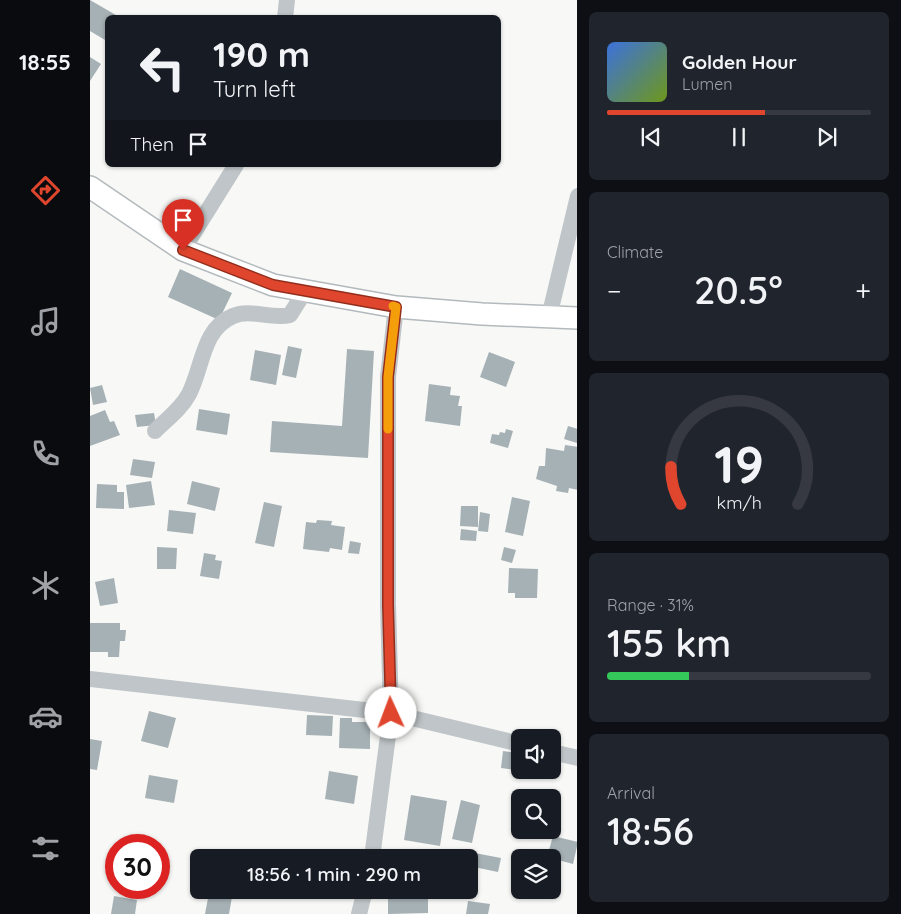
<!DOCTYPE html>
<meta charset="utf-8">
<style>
:root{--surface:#171b24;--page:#20242c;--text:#f1f3f6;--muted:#9ea1a6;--line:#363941;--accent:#e0462d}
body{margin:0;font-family:Quicksand,sans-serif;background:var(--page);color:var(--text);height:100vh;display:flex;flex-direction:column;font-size:19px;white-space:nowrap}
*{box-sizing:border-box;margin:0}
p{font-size:16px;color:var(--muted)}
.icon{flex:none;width:28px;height:28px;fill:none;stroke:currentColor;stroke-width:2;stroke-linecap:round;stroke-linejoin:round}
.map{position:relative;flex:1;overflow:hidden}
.side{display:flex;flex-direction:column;gap:12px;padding:12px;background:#0d0f14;width:324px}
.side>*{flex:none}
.top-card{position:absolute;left:15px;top:15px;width:396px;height:152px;border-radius:8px;box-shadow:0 1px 4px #0004;background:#171b24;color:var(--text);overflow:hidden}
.controls{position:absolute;left:421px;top:729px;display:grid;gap:10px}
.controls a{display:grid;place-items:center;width:50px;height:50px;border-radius:8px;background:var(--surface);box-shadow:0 1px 4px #0004;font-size:25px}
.speed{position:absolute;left:15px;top:834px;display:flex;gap:10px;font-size:25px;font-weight:700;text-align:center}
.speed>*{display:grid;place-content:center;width:65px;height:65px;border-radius:50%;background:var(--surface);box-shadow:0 1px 4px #0004;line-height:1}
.speed .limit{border:8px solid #d22;background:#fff;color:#111}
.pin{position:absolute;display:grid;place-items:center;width:42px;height:42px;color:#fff;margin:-51px -21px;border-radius:50% 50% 50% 0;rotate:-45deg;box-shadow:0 0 5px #0007}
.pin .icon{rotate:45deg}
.me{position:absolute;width:55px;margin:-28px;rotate:358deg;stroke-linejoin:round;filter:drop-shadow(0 0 4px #0008)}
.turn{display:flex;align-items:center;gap:18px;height:105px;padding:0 25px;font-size:22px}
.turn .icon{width:65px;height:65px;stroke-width:2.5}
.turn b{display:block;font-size:35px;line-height:42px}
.then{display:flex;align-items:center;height:48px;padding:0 25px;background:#0003;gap:10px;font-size:19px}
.big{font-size:38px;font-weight:600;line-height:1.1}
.side .widget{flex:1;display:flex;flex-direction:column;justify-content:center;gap:8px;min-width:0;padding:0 18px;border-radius:8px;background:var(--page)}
.side .dial{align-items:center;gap:0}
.dial svg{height:130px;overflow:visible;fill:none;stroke:var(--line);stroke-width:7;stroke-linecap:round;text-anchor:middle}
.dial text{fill:var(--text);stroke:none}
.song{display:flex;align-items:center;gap:15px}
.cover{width:60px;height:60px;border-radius:8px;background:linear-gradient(135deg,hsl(220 70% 55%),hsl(80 70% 35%))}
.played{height:5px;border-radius:2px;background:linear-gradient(90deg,var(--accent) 60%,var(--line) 60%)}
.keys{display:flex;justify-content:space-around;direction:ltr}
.heat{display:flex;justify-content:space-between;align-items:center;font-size:28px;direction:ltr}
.charge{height:8px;border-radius:4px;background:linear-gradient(90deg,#34c759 31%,var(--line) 0)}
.trip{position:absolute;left:100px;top:849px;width:288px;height:50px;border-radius:8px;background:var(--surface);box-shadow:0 1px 4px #0004;font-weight:600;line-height:50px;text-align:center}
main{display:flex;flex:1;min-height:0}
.tab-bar{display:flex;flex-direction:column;width:90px;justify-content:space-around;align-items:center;background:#090b0e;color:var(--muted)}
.tab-bar .icon{width:35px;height:35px}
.tab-bar .current{color:var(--accent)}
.tab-bar b{font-size:22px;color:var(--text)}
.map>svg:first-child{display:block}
</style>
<main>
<nav class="tab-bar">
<b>18:55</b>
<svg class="icon current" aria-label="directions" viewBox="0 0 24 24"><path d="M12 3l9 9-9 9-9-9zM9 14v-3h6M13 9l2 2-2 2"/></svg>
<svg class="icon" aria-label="music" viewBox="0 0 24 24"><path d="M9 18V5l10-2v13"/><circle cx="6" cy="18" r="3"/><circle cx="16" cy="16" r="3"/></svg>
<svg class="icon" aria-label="phone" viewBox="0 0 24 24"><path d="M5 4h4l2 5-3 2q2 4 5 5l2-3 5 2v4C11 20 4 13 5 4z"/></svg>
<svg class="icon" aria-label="climate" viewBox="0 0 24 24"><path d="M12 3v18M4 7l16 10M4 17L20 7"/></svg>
<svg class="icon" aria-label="car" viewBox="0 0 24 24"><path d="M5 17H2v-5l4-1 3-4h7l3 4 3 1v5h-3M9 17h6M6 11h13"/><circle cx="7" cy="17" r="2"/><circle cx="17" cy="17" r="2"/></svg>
<svg class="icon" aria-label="filters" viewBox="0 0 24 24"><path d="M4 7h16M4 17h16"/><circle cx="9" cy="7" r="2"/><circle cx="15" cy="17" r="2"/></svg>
</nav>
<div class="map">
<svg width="488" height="914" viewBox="0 0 488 914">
<rect width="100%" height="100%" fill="#f8f8f6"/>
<path fill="#a6b1b5" d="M0,0L31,18H18V37L15,40L0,31Z
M0,57L11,64L0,81Z
M90,269L142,293L129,320L78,297Z
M198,346L212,349L206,378L192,375Z
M257,349L284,351L278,458L180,452L182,421L252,426Z
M165,350L191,355L186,385L160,380Z
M399,352L425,362L416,387L390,377Z
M339,384L361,387L360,395L370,396L368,406H372L370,426L335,421Z
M12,385L17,402L3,405L0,388Z
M109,409L140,414L137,435L106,430Z
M15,410L20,422L24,421L30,435L0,446V416Z
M64,413L66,425L47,427L45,415Z
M478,426L488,429L487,443L474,439Z
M416,429L423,431L418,448L400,443L402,434L409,435L410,432L415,433Z
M475,445L488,447V490L479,488L478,493L466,491L467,486L446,479L449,466H455L456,448L474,451Z
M43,459L65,462L62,478L40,475Z
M61,481L65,505L39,508L36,485Z
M102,481L130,488L125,511L97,504Z
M7,484L27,485V492H34V509L6,508Z
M422,497L440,501L433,536L415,532Z
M174,502L192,506L184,547L165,543Z
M371,506H388V527L370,526Z
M79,510L106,513L103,534L77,531Z
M390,512L400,514L398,532L388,531Z
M227,520L242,521L241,525L255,527L252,550L240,548L239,552L213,549L216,522L226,523Z
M371,529L387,531L386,541L370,540Z
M260,541L271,543L269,554L258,553Z
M67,547L87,548L86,569H67Z
M414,547L426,550L422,563L411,560Z
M114,553L126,555L125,560L132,561L129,579L110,576Z
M419,568L448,569L447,598H425V593H418Z
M24,578L28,603L10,606L5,582Z
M0,623H30V630H36L35,641H30L29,657H18V652H0Z
M59,711L86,718L78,748L51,741Z
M217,715L243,716L242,736L216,735Z
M250,718H262V722H280V749L249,748Z
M0,739L12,741L7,770L0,769Z
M413,751L429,753L427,770L411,768Z
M239,771L268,776L264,804L235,799Z
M59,775L88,780L84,803L55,798Z
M321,795L357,801L350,846L314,840Z
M371,800L390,805L382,843L362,839Z
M463,836L488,842L483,864L457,857Z
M369,850L411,858L408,872L379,866V858H368Z
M119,893L142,897L139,914H115Z
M298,893L338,895V913L298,914Z
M24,896L47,900L45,914H21Z
M378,901L400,904L398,914H376Z"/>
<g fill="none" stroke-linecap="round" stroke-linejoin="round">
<g stroke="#b3b9bc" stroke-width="24">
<path id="major" d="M0,187L93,250L183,285L306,307L392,314L488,318"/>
</g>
<path stroke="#bfc5c8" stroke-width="16" d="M195,18L197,0
M93,250L146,165
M459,317L488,196
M65,431C77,419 91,409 99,394C113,367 112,329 143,316C161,308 181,320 200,315L215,291
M0,679L301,713L430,744
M462,752L488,758
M282,858L301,713L298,605V377L306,307
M269,914L275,890"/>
<use href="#major" stroke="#fff" stroke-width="21"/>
</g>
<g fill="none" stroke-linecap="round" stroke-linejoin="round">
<g stroke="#922e1d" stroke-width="12">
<path id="route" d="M93,250L183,285L306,307L298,377V605L301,713"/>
</g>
<use href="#route" stroke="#e0462d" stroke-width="9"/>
<path stroke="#f59e0b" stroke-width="9" d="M298,429V377L306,307L303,306"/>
</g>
</svg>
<div class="controls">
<a><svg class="icon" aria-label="sound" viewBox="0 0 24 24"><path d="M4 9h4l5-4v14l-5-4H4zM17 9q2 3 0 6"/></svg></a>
<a><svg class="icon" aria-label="search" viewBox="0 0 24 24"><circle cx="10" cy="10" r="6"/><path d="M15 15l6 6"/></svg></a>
<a><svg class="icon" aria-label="layers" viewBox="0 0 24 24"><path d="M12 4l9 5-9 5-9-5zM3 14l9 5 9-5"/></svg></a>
</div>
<div class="speed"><div class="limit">30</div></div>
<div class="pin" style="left:93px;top:250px;background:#d93025"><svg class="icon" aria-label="arrive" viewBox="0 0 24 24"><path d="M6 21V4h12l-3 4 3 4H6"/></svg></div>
<svg class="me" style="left:301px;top:713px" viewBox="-20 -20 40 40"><circle r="19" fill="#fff"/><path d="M0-13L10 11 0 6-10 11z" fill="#e0462d"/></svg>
<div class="trip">18:56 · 1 min · 290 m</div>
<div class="top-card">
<div class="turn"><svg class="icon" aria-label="left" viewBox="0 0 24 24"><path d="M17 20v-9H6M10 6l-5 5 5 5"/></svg><div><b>190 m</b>Turn left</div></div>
<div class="then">Then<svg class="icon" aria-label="arrive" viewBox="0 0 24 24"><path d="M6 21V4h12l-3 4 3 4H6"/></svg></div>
</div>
</div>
<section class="side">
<div class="widget">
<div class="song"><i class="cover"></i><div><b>Golden Hour</b><p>Lumen</p></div></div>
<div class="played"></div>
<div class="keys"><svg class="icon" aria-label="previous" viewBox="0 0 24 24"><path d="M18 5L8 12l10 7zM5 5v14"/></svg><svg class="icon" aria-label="pause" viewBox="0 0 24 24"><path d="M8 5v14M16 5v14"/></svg><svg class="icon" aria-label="next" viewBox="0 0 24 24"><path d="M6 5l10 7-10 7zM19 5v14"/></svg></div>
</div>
<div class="widget"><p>Climate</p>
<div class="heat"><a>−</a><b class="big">20.5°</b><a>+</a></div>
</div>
<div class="widget dial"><svg viewBox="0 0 100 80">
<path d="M14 69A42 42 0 1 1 86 69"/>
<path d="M14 69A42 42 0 0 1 8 46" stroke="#e0462d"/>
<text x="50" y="56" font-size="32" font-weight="700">19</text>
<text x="50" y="72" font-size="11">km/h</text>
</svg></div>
<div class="widget"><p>Range · 31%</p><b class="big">155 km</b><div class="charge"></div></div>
<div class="widget"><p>Arrival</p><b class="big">18:56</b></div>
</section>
</main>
